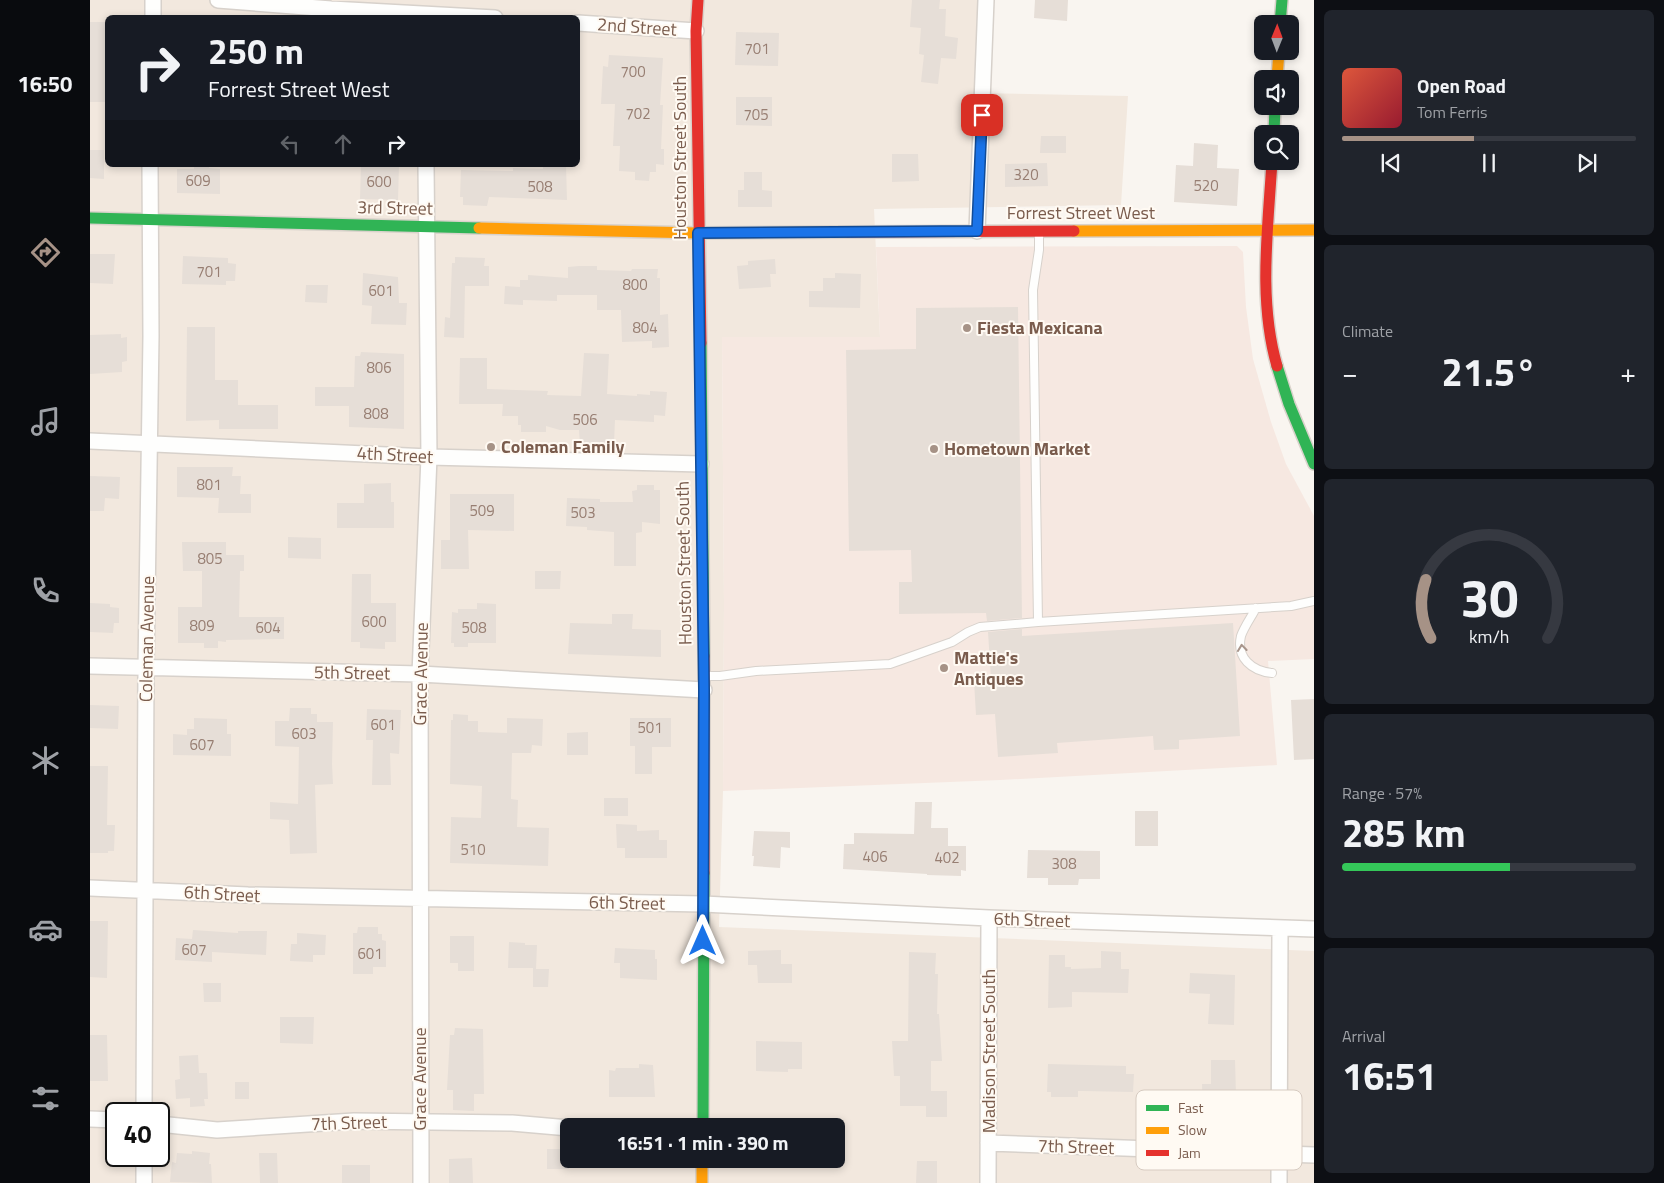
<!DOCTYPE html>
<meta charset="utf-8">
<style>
:root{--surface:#171b24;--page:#20242c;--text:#f1f3f6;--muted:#9ea1a6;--line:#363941;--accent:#a69286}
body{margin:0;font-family:"Titillium Web",sans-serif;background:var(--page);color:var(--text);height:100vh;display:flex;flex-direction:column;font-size:19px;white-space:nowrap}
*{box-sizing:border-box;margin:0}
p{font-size:16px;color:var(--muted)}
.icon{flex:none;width:28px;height:28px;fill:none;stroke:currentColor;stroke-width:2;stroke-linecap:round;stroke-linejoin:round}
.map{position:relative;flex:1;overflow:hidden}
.sheet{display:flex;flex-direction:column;gap:10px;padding:10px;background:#0d0f14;width:350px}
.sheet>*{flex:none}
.guide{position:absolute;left:15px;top:15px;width:475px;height:152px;border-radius:8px;box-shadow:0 2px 8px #0003;background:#171b24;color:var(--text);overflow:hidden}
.needle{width:32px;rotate:1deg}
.buttons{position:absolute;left:1164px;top:15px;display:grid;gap:10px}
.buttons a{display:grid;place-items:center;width:45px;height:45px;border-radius:8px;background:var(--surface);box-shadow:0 2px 8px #0003;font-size:25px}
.speed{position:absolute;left:15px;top:1102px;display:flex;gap:10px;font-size:25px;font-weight:700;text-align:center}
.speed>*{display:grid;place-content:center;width:65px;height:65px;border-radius:50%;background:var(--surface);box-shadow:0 2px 8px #0003;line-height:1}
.speed .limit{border:2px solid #111;border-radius:8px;background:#fff;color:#111}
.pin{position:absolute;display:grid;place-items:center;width:42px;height:42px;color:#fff;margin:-21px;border-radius:10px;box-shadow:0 2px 8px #0006}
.me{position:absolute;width:55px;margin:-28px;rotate:0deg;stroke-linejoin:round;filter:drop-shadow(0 0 4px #0008)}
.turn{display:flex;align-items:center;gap:18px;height:105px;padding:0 20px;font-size:22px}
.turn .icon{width:65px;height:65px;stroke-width:2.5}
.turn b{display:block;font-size:35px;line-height:42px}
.lanes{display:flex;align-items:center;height:48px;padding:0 20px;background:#0003;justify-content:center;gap:25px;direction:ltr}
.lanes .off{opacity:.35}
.big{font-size:38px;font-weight:700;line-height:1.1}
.sheet .tile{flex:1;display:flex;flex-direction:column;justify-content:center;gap:8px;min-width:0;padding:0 18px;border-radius:8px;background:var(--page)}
.sheet .dial{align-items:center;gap:0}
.dial svg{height:130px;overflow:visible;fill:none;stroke:var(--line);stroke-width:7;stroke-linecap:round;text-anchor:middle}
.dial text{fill:var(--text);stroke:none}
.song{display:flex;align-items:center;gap:15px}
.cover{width:60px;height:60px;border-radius:8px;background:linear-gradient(135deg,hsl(10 70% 55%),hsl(350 70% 35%))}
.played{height:5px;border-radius:2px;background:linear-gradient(90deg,var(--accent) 45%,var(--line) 45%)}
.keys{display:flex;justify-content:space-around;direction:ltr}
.heat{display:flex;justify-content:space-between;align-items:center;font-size:28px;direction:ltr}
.charge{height:8px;border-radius:4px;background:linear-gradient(90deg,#34c759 57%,var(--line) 0)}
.trip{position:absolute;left:470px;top:1118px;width:285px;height:50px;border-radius:8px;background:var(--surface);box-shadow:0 2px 8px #0003;font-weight:700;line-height:50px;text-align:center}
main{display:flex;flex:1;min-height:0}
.tabs{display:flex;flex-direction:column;width:90px;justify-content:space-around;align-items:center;background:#090b0e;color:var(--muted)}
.tabs .icon{width:35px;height:35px}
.tabs .current{color:var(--accent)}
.tabs b{font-size:22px;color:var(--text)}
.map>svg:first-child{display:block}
</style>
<main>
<nav class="tabs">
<b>16:50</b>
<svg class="icon current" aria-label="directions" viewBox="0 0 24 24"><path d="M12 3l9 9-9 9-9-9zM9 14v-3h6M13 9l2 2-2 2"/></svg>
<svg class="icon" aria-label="music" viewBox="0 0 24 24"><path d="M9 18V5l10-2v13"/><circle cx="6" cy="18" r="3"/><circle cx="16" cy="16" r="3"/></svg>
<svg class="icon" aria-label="phone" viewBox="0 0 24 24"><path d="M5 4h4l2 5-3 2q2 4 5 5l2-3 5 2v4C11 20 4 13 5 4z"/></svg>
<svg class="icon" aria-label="climate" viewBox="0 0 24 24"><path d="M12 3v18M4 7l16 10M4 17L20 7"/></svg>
<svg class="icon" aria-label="car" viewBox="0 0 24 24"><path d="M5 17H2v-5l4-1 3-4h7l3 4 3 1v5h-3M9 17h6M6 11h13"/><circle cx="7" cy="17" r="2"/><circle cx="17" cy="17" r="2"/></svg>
<svg class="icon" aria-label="filters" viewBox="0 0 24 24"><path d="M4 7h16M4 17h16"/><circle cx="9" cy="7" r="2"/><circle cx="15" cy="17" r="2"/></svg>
</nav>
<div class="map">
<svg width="1224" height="1183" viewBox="0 0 1224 1183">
<rect width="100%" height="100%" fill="#f9f5f0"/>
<path fill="#f2e8de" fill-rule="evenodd" d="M0,0H891L886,93L1038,96L1031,205L784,209L790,337H632L634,603L633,791L629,927L1224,951V1183H0ZM18,18H488V165H18ZM26,1114H69V1156H26ZM479,1126H746V1159H479Z"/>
<path fill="#f6e8e1" d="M1147,246L1153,252L1156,307L1163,359L1181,422L1196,464L1224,516V659L1178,661L1187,765L910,780L633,791L634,603L632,337H790L786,247Z"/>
<path fill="#e6ded7" d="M822,0H850L849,9H856L855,36L868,38L866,59L851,58L848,84L831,82L834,55L829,54L831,28L820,27Z
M945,0H978L977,21L944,18Z
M0,22H18V102H0Z
M646,32L689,33L688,66L645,65Z
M519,55L573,58L570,105H573L571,149H574V165L566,164V172H560L559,181L545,180V172L529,171L530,146H523L525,104H511L513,66L518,67Z
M646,97H682V126L646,125Z
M951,136H976V153H950Z
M1104,143L1128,145L1127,168L1149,169L1147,206L1084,202L1086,165L1103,166Z
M0,150H14V179L0,178Z
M802,154H828L829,181L802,182Z
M957,163L958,186L915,187V164Z
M104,165H119V168L130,169V194L87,193V169H104Z
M271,165H309L308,200L270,199Z
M453,165H476L477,200L399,197L397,206L373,205V197H370L371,170L423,171V168L453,169Z
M654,172H672V190L682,191V207H648V190H654Z
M0,254H25L23,284L0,283Z
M93,256L138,258V263L146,264L145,281H136V285L92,284Z
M365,257L395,258L394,266H399V286H375L374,338L354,337L355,317L360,318L362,263H365Z
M685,259L686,274H680L681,287L649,289L647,266L658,265V261Z
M489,266H507V270L541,271L542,269H568L567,278H570V315L578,314L579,347L562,348V341L532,342L531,310H507V295H467V301L433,300V305L414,304L415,286L430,287V280H438V275L478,278V267Z
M273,273L308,277L309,303H317L316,325L281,324L282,306L272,305Z
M745,273L771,274L770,308L719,307V291H733V278H745Z
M216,285H238L237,303L215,302Z
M928,307L932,618L897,621L896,613L809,614V582H822L821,550L759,551L756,350L826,349V308Z
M97,327H125V380H148V405H188V429H129V420L96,421Z
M31,334V338L37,337V361L32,362V372L0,374V335Z
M271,352L314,354V429L259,427V406H225V387H264L265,356H270Z
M494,353L519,354L517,394L547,396V394L560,395V391L577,392L575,416L564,415V422L525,420L524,443H507V446L490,445L489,430H470L456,426V432H431V425H428V416H412L413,404H369L370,358H397V389L458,391L457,395L491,396Z
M87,467H143L142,476H151L150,494H161V513H128L129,498L87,497Z
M0,476L30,477L29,499L15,498L14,511H0Z
M301,483V502H304V528H247V503H274V484Z
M547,485H564V490H570V524L552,522V532L546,533V566H524V532L497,530V527L476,526L477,498L510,499V502H543L542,491L547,490Z
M360,494H424V531L378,530L379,569H351V540H360Z
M198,537L231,538V559L198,558Z
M92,542H136V555H154V571H150L149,617H194V639L136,640V642L128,641V648H114V643H88V607H112V571H93Z
M445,571H471L470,589H445Z
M262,574H281V603H306V642H295V649L270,648V642H261Z
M0,603L20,604V607L29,608V623H24L23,633L0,632Z
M387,603L406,604V643H378V647H364V643H361L362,612L368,613V609H387Z
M522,614H543L542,629L571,630V657L478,654L480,623L522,624Z
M1143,623L1150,736L1089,740V749L1064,750L1063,736L967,743L968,753L908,757L905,714L886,715L884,681L901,679L898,632L932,629V636Z
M1224,699V759L1204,760L1201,700Z
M0,705L29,706L28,729L0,728Z
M200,708H221V714H227V722H243L242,764L243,784L225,785L227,853L200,854L199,820L180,819V802L208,804L209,747L185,746V721H199Z
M277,709L311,710L309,754L300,753L301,785H282L283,740H276Z
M363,714L378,715V721H388V732L417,733V718L453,719L452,746L442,745L441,753H422L421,799L428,800L427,827L459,828L458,866L360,863L361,817L391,818L392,786L360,784L361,720H363Z
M104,718L137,719V734H141V756L83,755V734L97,735V729H104Z
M540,718H581V747H562V774H545V746H540Z
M498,732V755H477V733Z
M0,766H18L17,825H25L24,851H18V853H0Z
M514,798H538V816H514Z
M825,802H842L841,828H858V846H876V871L871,870V876L837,875V874L753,869L754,844H764V833L824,834Z
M1045,811H1068V846H1045Z
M526,824L547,825V831L569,830V840H577V858H535V848H527Z
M664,831L700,832V848L691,847L690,868L663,866L664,856H662Z
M938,850L1010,851V879H989L988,885H958V878H937Z
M0,921H18L17,978L0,977Z
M268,927H288V934H292V940L296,941V967H283V974H263V933H267Z
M103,930L148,933V931H177L176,955L122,952V962L85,960L86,938L102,939Z
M207,933L236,935L235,955H223V962L200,961L201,944H207Z
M360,936H384V971H368V963H360Z
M419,942L435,943V945H447L446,969H459L458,987H443V968H418Z
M525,948L565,950V959H567V980L530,978V963H524Z
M691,950V964H702V983H668L667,965H658V951Z
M1011,951L1031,952V969H1039L1038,993L982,992V1007L958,1008L959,955H975V967H981V969L1011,968Z
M819,952L846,953L845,974H848L847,1014H849L852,1061H841V1091H857V1117H836V1106H810V1076H804L802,1041H818Z
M1100,973L1145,975L1144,1025L1118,1024L1120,994L1099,993Z
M113,983H131V1002H114Z
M190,1017H224L223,1044L190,1043Z
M365,1028L393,1029L394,1094H384V1111L363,1110V1090H357L360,1035H364Z
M0,1035H17L18,1081H0Z
M666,1041L712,1042V1069H698V1072L666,1071Z
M108,1055L109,1073H117L118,1099H114L115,1106L100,1107V1098L86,1099L85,1080L90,1079L89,1056Z
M1121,1060H1145L1146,1095H1144V1122H1113L1112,1084H1121Z
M549,1064L563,1065L565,1097H519V1070L525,1071L526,1068H549Z
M958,1064L1036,1066V1074H1044L1043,1092L993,1091H988V1097H961V1092H957Z
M145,1082H159V1099H145Z
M457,1149H479V1169H457Z
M102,1151L120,1153L119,1164H121L122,1183L80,1182L82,1162L86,1163L87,1153L102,1154Z
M169,1153H187L188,1183H170Z
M382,1158L383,1183H359V1159Z
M827,1161H847V1183H826Z
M252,1165H280V1183H252Z"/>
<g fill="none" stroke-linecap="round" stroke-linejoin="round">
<g stroke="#d7d1cb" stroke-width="10">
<path id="lane" d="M1166,608C1162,616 1154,627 1151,636C1146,658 1162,671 1182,673
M948,622L943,290L949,250V234
M616,676H630L666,671L800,664L862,642L878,632L890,627L948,622L1201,606L1224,601"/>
</g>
<g stroke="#d7d1cb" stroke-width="18">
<path id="street" d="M128,0L241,9L405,18
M63,18V0
M488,23L606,31
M887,231L896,0
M0,441L339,457L611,464
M0,666L330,674L614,690
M0,888L158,895L613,904L899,918L1224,929
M54,1114L56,668L61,336L60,165
M0,1119L26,1120
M69,1124L127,1130L264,1121L422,1123L479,1128
M898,1143L1224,1155
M54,1183V1156
M331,1183L330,674L339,457L336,165
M898,1183L899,918
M1189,1183L1190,928"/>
</g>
<g stroke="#d9d2cb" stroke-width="14">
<path id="fast" d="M1190,24L1192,0
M1184,134L1185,106
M0,218L389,228
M611,343L614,656
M1187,366L1199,404L1224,464
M613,1126L614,873"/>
</g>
<g stroke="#d9d2cb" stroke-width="14">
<path id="slow" d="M1187,79L1189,51
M389,228L608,233L758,232
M984,231L1224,230
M612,1159V1183"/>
</g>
<g stroke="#d9d2cb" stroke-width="14">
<path id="jam" d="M608,0L606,31L611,343
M1182,161C1178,229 1168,300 1187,366
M758,232L984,231
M614,873V656"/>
</g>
<use href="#lane" stroke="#fefefd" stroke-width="8"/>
<use href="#street" stroke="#fefefd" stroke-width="15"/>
<use href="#fast" stroke="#30b455" stroke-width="11"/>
<use href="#slow" stroke="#ff9f0a" stroke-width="11"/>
<use href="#jam" stroke="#e5322d" stroke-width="11"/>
</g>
<defs><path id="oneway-chevron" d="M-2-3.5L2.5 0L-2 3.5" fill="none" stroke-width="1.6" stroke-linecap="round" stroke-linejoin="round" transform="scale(1.25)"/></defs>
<use stroke="#a8958b" href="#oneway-chevron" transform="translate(1152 648) rotate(-96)"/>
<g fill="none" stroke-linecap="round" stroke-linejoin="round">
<g stroke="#114b97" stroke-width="12">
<path id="route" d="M613,941L614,690L608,233L887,231L892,115"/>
</g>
<use href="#route" stroke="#1a73e8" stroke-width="9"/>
</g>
<g fill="#a69286" stroke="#fffaf3" stroke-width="2">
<circle cx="877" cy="328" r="5"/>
<circle cx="401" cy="447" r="5"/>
<circle cx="844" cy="449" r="5"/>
<circle cx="854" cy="668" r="5"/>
</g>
<g text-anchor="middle" stroke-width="4" stroke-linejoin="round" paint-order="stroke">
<g font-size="15" fill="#977e72">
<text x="667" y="54">701</text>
<text x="543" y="77">700</text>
<text x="548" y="119">702</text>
<text x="666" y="120">705</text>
<text x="936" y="180">320</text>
<text x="108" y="186">609</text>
<text x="289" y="187">600</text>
<text x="1116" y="191">520</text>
<text x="450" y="192">508</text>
<text x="119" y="277">701</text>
<text x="545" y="290">800</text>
<text x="291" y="296">601</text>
<text x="555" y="333">804</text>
<text x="289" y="373">806</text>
<text x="286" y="419">808</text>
<text x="495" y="425">506</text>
<text x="119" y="490">801</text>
<text x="392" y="516">509</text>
<text x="493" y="518">503</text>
<text x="120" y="564">805</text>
<text x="284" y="627">600</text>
<text x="112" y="631">809</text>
<text x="178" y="633">604</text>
<text x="384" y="633">508</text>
<text x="293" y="730">601</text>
<text x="560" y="733">501</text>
<text x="214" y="739">603</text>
<text x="112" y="750">607</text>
<text x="383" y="855">510</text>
<text x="785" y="862">406</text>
<text x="857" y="863">402</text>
<text x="974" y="869">308</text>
<text x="104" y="955">607</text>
<text x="280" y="959">601</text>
</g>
<g font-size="18" fill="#7a5c4d" stroke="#fffaf3">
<text transform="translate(547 27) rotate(4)" y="6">2nd Street</text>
<text transform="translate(590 158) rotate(-90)" y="6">Houston Street South</text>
<text transform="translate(305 208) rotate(1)" y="6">3rd Street</text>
<text x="991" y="219">Forrest Street West</text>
<text transform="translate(305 455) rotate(3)" y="6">4th Street</text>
<text transform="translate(594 563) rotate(-91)" y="6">Houston Street South</text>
<text transform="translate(57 639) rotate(-89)" y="6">Coleman Avenue</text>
<text transform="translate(262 673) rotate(1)" y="6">5th Street</text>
<text transform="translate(331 674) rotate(-89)" y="6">Grace Avenue</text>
<text transform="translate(132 894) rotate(3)" y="6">6th Street</text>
<text transform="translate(537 903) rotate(1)" y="6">6th Street</text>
<text transform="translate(942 920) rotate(2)" y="6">6th Street</text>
<text transform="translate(899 1051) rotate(-90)" y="6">Madison Street South</text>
<text transform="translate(330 1079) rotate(-90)" y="6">Grace Avenue</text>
<text transform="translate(259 1123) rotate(-2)" y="6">7th Street</text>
<text transform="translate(986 1147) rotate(2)" y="6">7th Street</text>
</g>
<g font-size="18" font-weight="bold" fill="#7a5c4d" stroke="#fffaf3" text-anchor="start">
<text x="887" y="334">Fiesta Mexicana</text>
<text x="411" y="453">Coleman Family</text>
<text x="854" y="455">Hometown Market</text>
<text x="864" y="664">Mattie's<tspan x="864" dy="21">Antiques</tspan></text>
</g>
</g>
<rect x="1046" y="1090" width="166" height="80" rx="8" fill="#fffaf3" stroke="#d7cbc1" stroke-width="1"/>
<rect x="1056" y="1105" width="23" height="6" fill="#30b455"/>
<rect x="1056" y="1127" width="23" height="7" fill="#ff9f0a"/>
<rect x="1056" y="1150" width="23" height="6" fill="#e5322d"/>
<g font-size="14" fill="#7a5c4d">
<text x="1088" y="1113">Fast</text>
<text x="1088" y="1135">Slow</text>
<text x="1088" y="1158">Jam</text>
</g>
</svg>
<div class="buttons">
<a><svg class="needle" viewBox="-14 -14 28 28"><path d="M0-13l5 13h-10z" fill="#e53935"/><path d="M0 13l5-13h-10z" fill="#9ea1a6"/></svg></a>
<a><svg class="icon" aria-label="sound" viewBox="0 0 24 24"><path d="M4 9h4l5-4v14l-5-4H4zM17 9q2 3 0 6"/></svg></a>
<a><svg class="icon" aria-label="search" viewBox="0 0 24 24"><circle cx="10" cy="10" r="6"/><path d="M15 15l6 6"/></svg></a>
</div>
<div class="speed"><div class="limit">40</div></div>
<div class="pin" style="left:892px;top:115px;background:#d93025"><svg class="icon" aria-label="arrive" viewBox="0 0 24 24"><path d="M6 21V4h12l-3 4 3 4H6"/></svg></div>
<svg class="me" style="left:613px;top:941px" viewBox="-20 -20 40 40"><path d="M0-17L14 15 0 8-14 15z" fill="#1a73e8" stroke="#fff" stroke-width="4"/></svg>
<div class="trip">16:51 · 1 min · 390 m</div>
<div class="guide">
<div class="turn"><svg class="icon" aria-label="right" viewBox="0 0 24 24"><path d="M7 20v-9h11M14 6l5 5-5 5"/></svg><div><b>250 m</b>Forrest Street West</div></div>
<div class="lanes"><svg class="icon off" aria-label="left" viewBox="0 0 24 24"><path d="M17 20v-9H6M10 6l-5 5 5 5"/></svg><svg class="icon off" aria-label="ahead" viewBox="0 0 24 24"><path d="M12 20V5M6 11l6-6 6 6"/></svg><svg class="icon" aria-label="right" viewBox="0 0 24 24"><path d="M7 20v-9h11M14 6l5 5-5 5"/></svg></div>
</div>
</div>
<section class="sheet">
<div class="tile">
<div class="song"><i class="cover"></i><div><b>Open Road</b><p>Tom Ferris</p></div></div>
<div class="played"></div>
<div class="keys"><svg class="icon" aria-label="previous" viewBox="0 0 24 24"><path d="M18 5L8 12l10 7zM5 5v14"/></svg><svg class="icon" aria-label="pause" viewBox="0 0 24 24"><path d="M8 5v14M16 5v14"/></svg><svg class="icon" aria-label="next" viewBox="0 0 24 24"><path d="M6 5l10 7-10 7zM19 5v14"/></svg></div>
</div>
<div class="tile"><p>Climate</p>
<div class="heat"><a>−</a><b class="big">21.5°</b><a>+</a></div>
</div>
<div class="tile dial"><svg viewBox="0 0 100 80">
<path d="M14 69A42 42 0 1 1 86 69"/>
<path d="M14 69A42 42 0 0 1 11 33" stroke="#a69286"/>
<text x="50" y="56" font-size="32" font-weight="700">30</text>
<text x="50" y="72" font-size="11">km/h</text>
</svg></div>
<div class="tile"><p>Range · 57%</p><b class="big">285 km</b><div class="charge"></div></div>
<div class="tile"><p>Arrival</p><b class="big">16:51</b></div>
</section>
</main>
